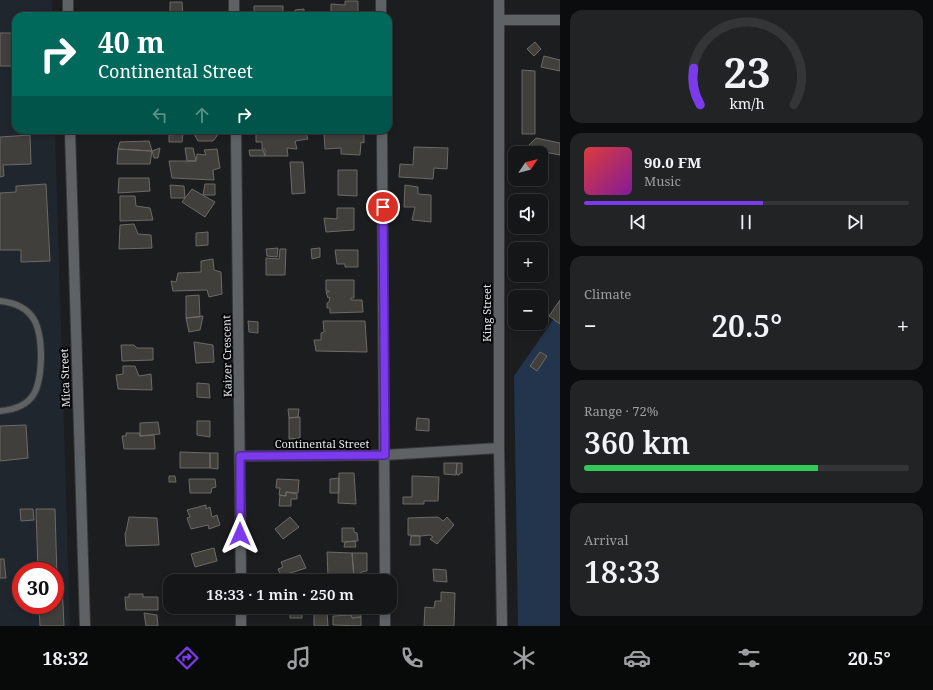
<!DOCTYPE html>
<meta charset="utf-8">
<style>
:root{--surface:#141617;--page:#212324;--text:#f1f3f6;--muted:#9d9fa1;--line:#333536;--accent:#7c3aed}
body{margin:0;font-family:"Noto Serif",serif;background:var(--page);color:var(--text);height:100vh;display:flex;flex-direction:column;font-size:15px;white-space:nowrap}
*{box-sizing:border-box;margin:0}
p{font-size:13px;color:var(--muted)}
.icon{flex:none;width:22px;height:22px;fill:none;stroke:currentColor;stroke-width:2;stroke-linecap:round;stroke-linejoin:round}
.map{position:relative;flex:1;overflow:hidden}
.panel{display:flex;flex-direction:column;gap:10px;padding:10px;background:#0b0c0d;width:373px}
.panel>*{flex:none}
.hud{position:absolute;left:12px;top:12px;width:380px;height:122px;border-radius:12px;box-shadow:0 2px 6px #0003,0 0 0 1px var(--line);background:#00695c;color:#fff;overflow:hidden}
.needle{width:26px;rotate:55deg}
.fabs{position:absolute;left:508px;top:146px;display:grid;gap:8px}
.fabs a{display:grid;place-items:center;width:40px;height:40px;border-radius:8px;background:var(--surface);box-shadow:0 2px 6px #0003,0 0 0 1px var(--line);font-size:20px}
.speed{position:absolute;left:12px;top:562px;display:flex;gap:8px;font-size:20px;font-weight:700;text-align:center}
.speed>*{display:grid;place-content:center;width:52px;height:52px;border-radius:50%;background:var(--surface);box-shadow:0 2px 6px #0003,0 0 0 1px var(--line);line-height:1}
.speed .limit{border:6px solid #d22;background:#fff;color:#111}
.pin{position:absolute;display:grid;place-items:center;width:34px;height:34px;color:#fff;margin:-17px;border:2px solid #fff;border-radius:50%;box-shadow:0 1px 4px #0007}
.me{position:absolute;width:44px;margin:-22px;rotate:0deg;stroke-linejoin:round;filter:drop-shadow(0 0 3px #0008)}
.turn{display:flex;align-items:center;gap:14px;height:84px;padding:0 20px;font-size:18px}
.turn .icon{width:52px;height:52px;stroke-width:2.5}
.turn b{display:block;font-size:28px;line-height:34px}
.lanes{display:flex;align-items:center;height:38px;padding:0 20px;background:#0003;justify-content:center;gap:20px;direction:ltr}
.lanes .off{opacity:.35}
.big{font-size:30px;font-weight:600;line-height:1.1}
.panel .card{flex:1;display:flex;flex-direction:column;justify-content:center;gap:6px;min-width:0;padding:0 14px;border-radius:12px;background:var(--page)}
.panel .dial{align-items:center;gap:0}
.dial svg{height:104px;overflow:visible;fill:none;stroke:var(--line);stroke-width:7;stroke-linecap:round;text-anchor:middle}
.dial text{fill:var(--text);stroke:none}
.song{display:flex;align-items:center;gap:12px}
.cover{width:48px;height:48px;border-radius:6px;background:linear-gradient(135deg,hsl(0 70% 55%),hsl(290 70% 35%))}
.played{height:4px;border-radius:2px;background:linear-gradient(90deg,var(--accent) 55%,var(--line) 55%)}
.keys{display:flex;justify-content:space-around;direction:ltr}
.heat{display:flex;justify-content:space-between;align-items:center;font-size:22px;direction:ltr}
.charge{height:6px;border-radius:3px;background:linear-gradient(90deg,#34c759 72%,var(--line) 0)}
.trip{position:absolute;left:163px;top:574px;width:234px;height:40px;border-radius:12px;background:var(--surface);box-shadow:0 2px 6px #0003,0 0 0 1px var(--line);font-weight:600;line-height:40px;text-align:center}
.menu{display:flex;height:64px;justify-content:space-around;align-items:center;background:#080909;color:var(--muted)}
.menu .icon{width:28px;height:28px}
.menu .selected{color:var(--accent)}
.menu b{font-size:18px;color:var(--text)}
main{display:flex;flex:1;min-height:0}
.map>svg:first-child{display:block}
</style>
<main>
<div class="map">
<svg width="560" height="626" viewBox="0 0 560 626">
<rect width="100%" height="100%" fill="#1b1d1f"/>
<path fill="#20262d" fill-rule="evenodd" d="M0,0H52V16H16V130H55L70,626H0ZM21,571H55V605H21Z"/>
<path fill="#22354c" d="M560,310V626H518L514,376Z"/>
<path fill="#413f3c" stroke="#6d6a67" d="M345,1H358V16H331V4L345,5Z
M170,2H182L183,16H170Z
M254,6H283V16H254Z
M304,9V16H289L295,13V10Z
M0,33H12L16,66H0Z
M535,42L541,49L534,56L527,49Z
M544,56L560,60V71L541,67Z
M522,70L535,71V134H522Z
M171,130H220V132L213,141H198L194,134H171Z
M262,130H305L308,139L295,141L297,149L287,148L288,156H265V149H262V142H256V132L263,133Z
M344,130H364V143L361,142L360,155L341,154V148L325,149L324,133Z
M183,134L182,142H169V135Z
M30,135L31,164L3,165L4,176L0,177V137Z
M536,138L560,143V155L539,151L530,153L526,148Z
M149,141L152,151L118,149L120,142Z
M414,147L448,148L447,169L434,168L433,179L399,177L400,164L413,165Z
M160,148L158,158H154L152,151Z
M185,148H193L196,161H187Z
M118,149L152,151L150,164H117Z
M217,149L220,168L213,170L214,180L172,178L169,161H196L197,154L206,155L204,150Z
M249,150H263L265,156H250Z
M290,162H303L305,193L292,194Z
M338,170H357V196L338,195Z
M119,178H149L150,191L118,193Z
M46,184L50,261L21,262V250H0V193L16,192V186Z
M205,184H215V195H203Z
M170,185L184,186L185,198H171Z
M405,185L418,187V194L431,195V222L412,220L415,207H404Z
M192,189L215,202L205,217L182,202Z
M120,196H135L136,206L150,208L153,220L120,221Z
M337,208H354V230L326,232L324,218L337,219Z
M134,224L138,234L151,235L152,248L119,249L120,225Z
M208,232V245L196,246V233Z
M278,248L277,257L267,256L266,249Z
M320,248V257L312,259L311,249Z
M280,249H286L285,275H266V258L279,259Z
M335,250H358V267H345V264H337Z
M213,259L214,270L221,272L222,294L209,297L207,290L173,291L171,281L176,282L178,273L201,272V261Z
M326,280H354V298H351V300H362L363,312L330,313V308H327V303L329,302L330,297L328,298L326,292H329V291H326Z
M199,295L200,317L186,318V296Z
M560,300V324L549,316Z
M203,316L200,330L189,332L186,318Z
M248,321L258,322V333L249,332Z
M323,321H365L367,352L316,351L314,340H321V333L324,332Z
M194,342L213,345L214,362L196,363Z
M121,345H134L137,348H153V360L122,361Z
M540,352L547,356L537,371L530,366Z
M123,366H135L139,376L151,374L152,390L118,389L116,375L123,374Z
M197,383L209,384L210,398L197,397Z
M288,409H299L298,417L289,418Z
M300,417V438L289,439V418Z
M417,418L429,419V431L416,430Z
M197,421H210V437L197,435Z
M158,422L160,434L140,436V423Z
M26,425L28,458L0,461V426Z
M126,433H140V436L154,435L155,449H124L122,436H126Z
M180,452L210,453V468H180Z
M210,453H218V469L210,468Z
M444,463H457L456,475L444,474Z
M457,463H462V473H460L459,475H457L456,473Z
M339,473H354L356,504L338,503Z
M169,476H175L176,482H169Z
M412,476L439,477L438,501H424V504H403V497H412Z
M339,478V493H330V479Z
M189,479H215L216,487L212,488L211,493H190Z
M277,479L299,480L298,493L286,492V496L279,495L280,488H276Z
M286,492L297,494V499H291V506H279L280,495L286,496Z
M206,505V509L210,507L212,517L217,515L220,525L209,529L208,525L191,529L187,518L190,517L187,510Z
M20,509H33L34,520L21,521Z
M36,509H55L57,578H55V571H38Z
M129,517L157,518L159,545L126,546L125,533L126,532Z
M290,517L299,527L283,539L275,529Z
M438,517L443,521L447,517L454,525L437,544L430,539L433,537L430,535L421,536L408,535V518Z
M342,528H354V532L357,533L358,541L342,542Z
M411,536H420V545H410Z
M355,541L356,547H344L345,542Z
M214,548L217,561L195,567L191,554Z
M327,552L352,553L354,577H328Z
M352,553H367V571L361,572V581H340V577H354Z
M300,555L306,568L281,576L278,569L283,567L281,562Z
M0,559H4L6,578H0Z
M433,569L446,570L447,582L434,581Z
M55,582H62L64,626H40L39,605H55Z
M441,592L455,593L454,626H424L425,607L434,608L435,601H441Z
M129,594H143V597H158V610H126L125,597H129Z
M176,607H200L199,611H176Z
M202,607H225V613L202,611Z
M290,607H302V618H290Z
M345,607H364V610L346,611Z
M360,610L361,617L352,618L351,615L340,614V611Z
M314,611L327,612L328,626H314Z
M144,613L157,615L158,626H146Z
M351,615L352,618L361,617V626L333,625V616Z"/>
<g fill="none" stroke-linecap="round" stroke-linejoin="round">
<g stroke="#37383a" stroke-width="8">
<path id="service" d="M0,301C35,305 41,326 41,358C40,389 35,408 0,411"/>
</g>
<g stroke="#37383a" stroke-width="12">
<path id="minor" d="M68,0V16
M234,0V16
M381,0V16
M499,20H560
M70,130L85,626
M236,130L241,581
M382,130L385,581
M240,456L385,455L499,448
M241,607V626
M385,607V626"/>
</g>
<g stroke="#37383a" stroke-width="12">
<path id="tertiary" d="M499,0V448L502,626"/>
</g>
<use href="#service" stroke="#5f6264" stroke-width="6"/>
<use href="#minor" stroke="#5f6264" stroke-width="10"/>
<use href="#tertiary" stroke="#5f6264" stroke-width="10"/>
</g>
<g fill="none" stroke-linecap="round" stroke-linejoin="round">
<g stroke="#51269a" stroke-width="10">
<path id="route" d="M240,534V456L385,455L383,207"/>
</g>
<use href="#route" stroke="#7c3aed" stroke-width="7"/>
</g>
<g text-anchor="middle" stroke-width="4" stroke-linejoin="round" paint-order="stroke">
<g font-size="11" fill="#e4e5e7" stroke="#060708">
<text transform="translate(487 313) rotate(-90)" y="4">King Street</text>
<text transform="translate(227 356) rotate(-91)" y="4">Kaizer Crescent</text>
<text transform="translate(65 378) rotate(-92)" y="4">Mica Street</text>
<text x="322" y="448">Continental Street</text>
</g>
</g>
</svg>
<div class="fabs">
<a><svg class="needle" viewBox="-14 -14 28 28"><path d="M0-13l5 13h-10z" fill="#e53935"/><path d="M0 13l5-13h-10z" fill="#9d9fa1"/></svg></a>
<a><svg class="icon" aria-label="sound" viewBox="0 0 24 24"><path d="M4 9h4l5-4v14l-5-4H4zM17 9q2 3 0 6"/></svg></a>
<a>+</a>
<a>−</a>
</div>
<div class="speed"><div class="limit">30</div></div>
<div class="pin" style="left:383px;top:207px;background:#d93025"><svg class="icon" aria-label="arrive" viewBox="0 0 24 24"><path d="M6 21V4h12l-3 4 3 4H6"/></svg></div>
<svg class="me" style="left:240px;top:534px" viewBox="-20 -20 40 40"><path d="M0-17L14 15 0 8-14 15z" fill="#7c3aed" stroke="#fff" stroke-width="4"/></svg>
<div class="trip">18:33 · 1 min · 250 m</div>
<div class="hud">
<div class="turn"><svg class="icon" aria-label="right" viewBox="0 0 24 24"><path d="M7 20v-9h11M14 6l5 5-5 5"/></svg><div><b>40 m</b>Continental Street</div></div>
<div class="lanes"><svg class="icon off" aria-label="left" viewBox="0 0 24 24"><path d="M17 20v-9H6M10 6l-5 5 5 5"/></svg><svg class="icon off" aria-label="ahead" viewBox="0 0 24 24"><path d="M12 20V5M6 11l6-6 6 6"/></svg><svg class="icon" aria-label="right" viewBox="0 0 24 24"><path d="M7 20v-9h11M14 6l5 5-5 5"/></svg></div>
</div>
</div>
<section class="panel">
<div class="card dial"><svg viewBox="0 0 100 80">
<path d="M14 69A42 42 0 1 1 86 69"/>
<path d="M14 69A42 42 0 0 1 9 41" stroke="#7c3aed"/>
<text x="50" y="56" font-size="32" font-weight="700">23</text>
<text x="50" y="72" font-size="11">km/h</text>
</svg></div>
<div class="card">
<div class="song"><i class="cover"></i><div><b>90.0 FM</b><p>Music</p></div></div>
<div class="played"></div>
<div class="keys"><svg class="icon" aria-label="previous" viewBox="0 0 24 24"><path d="M18 5L8 12l10 7zM5 5v14"/></svg><svg class="icon" aria-label="pause" viewBox="0 0 24 24"><path d="M8 5v14M16 5v14"/></svg><svg class="icon" aria-label="next" viewBox="0 0 24 24"><path d="M6 5l10 7-10 7zM19 5v14"/></svg></div>
</div>
<div class="card"><p>Climate</p>
<div class="heat"><a>−</a><b class="big">20.5°</b><a>+</a></div>
</div>
<div class="card"><p>Range · 72%</p><b class="big">360 km</b><div class="charge"></div></div>
<div class="card"><p>Arrival</p><b class="big">18:33</b></div>
</section>
</main>
<nav class="menu">
<b>18:32</b>
<svg class="icon selected" aria-label="directions" viewBox="0 0 24 24"><path d="M12 3l9 9-9 9-9-9zM9 14v-3h6M13 9l2 2-2 2"/></svg>
<svg class="icon" aria-label="music" viewBox="0 0 24 24"><path d="M9 18V5l10-2v13"/><circle cx="6" cy="18" r="3"/><circle cx="16" cy="16" r="3"/></svg>
<svg class="icon" aria-label="phone" viewBox="0 0 24 24"><path d="M5 4h4l2 5-3 2q2 4 5 5l2-3 5 2v4C11 20 4 13 5 4z"/></svg>
<svg class="icon" aria-label="climate" viewBox="0 0 24 24"><path d="M12 3v18M4 7l16 10M4 17L20 7"/></svg>
<svg class="icon" aria-label="car" viewBox="0 0 24 24"><path d="M5 17H2v-5l4-1 3-4h7l3 4 3 1v5h-3M9 17h6M6 11h13"/><circle cx="7" cy="17" r="2"/><circle cx="17" cy="17" r="2"/></svg>
<svg class="icon" aria-label="filters" viewBox="0 0 24 24"><path d="M4 7h16M4 17h16"/><circle cx="9" cy="7" r="2"/><circle cx="15" cy="17" r="2"/></svg>
<b>20.5°</b>
</nav>
